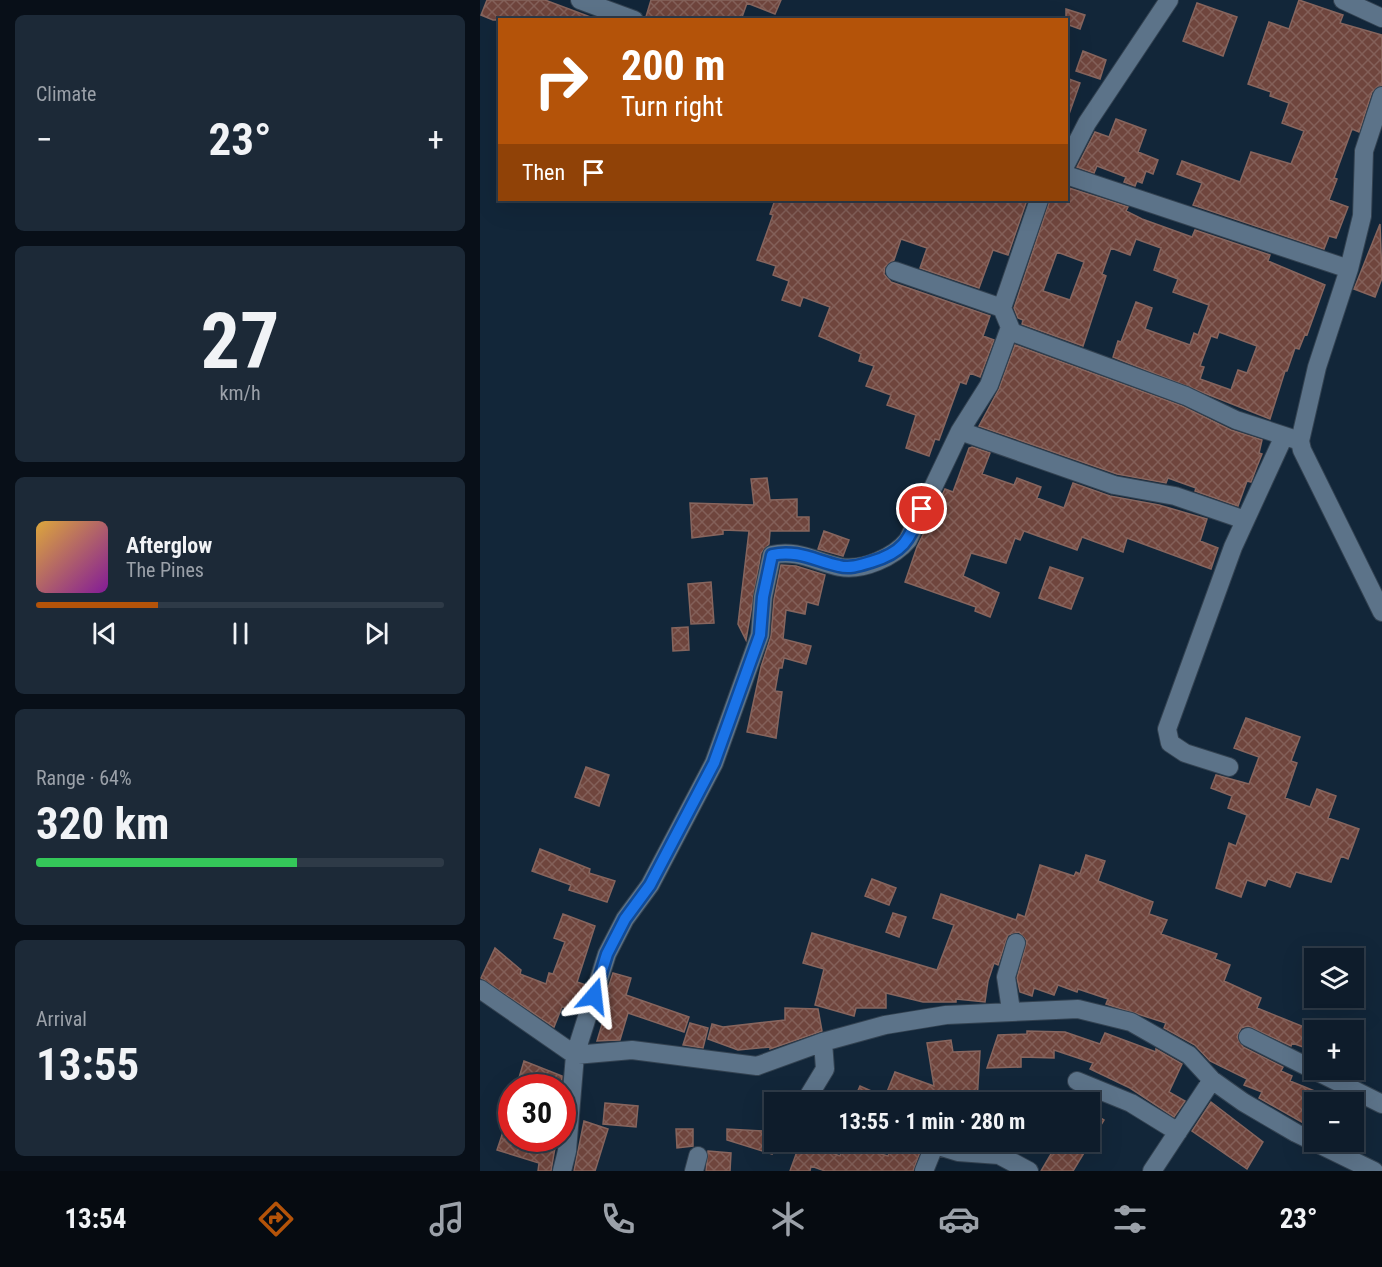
<!DOCTYPE html>
<meta charset="utf-8">
<style>
:root{--surface:#0e1c2b;--page:#1c2937;--text:#f1f3f6;--muted:#9ba1a9;--line:#2e3a47;--accent:#b45309}
body{margin:0;font-family:"Roboto Condensed",sans-serif;background:var(--page);color:var(--text);height:100vh;display:flex;flex-direction:column;font-size:22px;white-space:nowrap}
*{box-sizing:border-box;margin:0}
p{font-size:20px;color:var(--muted)}
.icon{flex:none;width:33px;height:33px;fill:none;stroke:currentColor;stroke-width:2;stroke-linecap:round;stroke-linejoin:round}
.map{position:relative;flex:1;overflow:hidden}
.drawer{display:flex;flex-direction:column;gap:15px;padding:15px;background:#080f18;width:480px}
.drawer>*{flex:none}
.top-card{position:absolute;left:18px;top:18px;width:570px;height:183px;border-radius:0px;box-shadow:0 6px 24px #0002,0 0 0 2px var(--line);background:#b45309;color:#fff;overflow:hidden}
.fabs{position:absolute;left:824px;top:948px;display:grid;gap:12px}
.fabs a{display:grid;place-items:center;width:60px;height:60px;border-radius:0px;background:var(--surface);box-shadow:0 6px 24px #0002,0 0 0 2px var(--line);font-size:30px}
.speed{position:absolute;left:18px;top:1074px;display:flex;gap:12px;font-size:30px;font-weight:700;text-align:center}
.speed>*{display:grid;place-content:center;width:78px;height:78px;border-radius:50%;background:var(--surface);box-shadow:0 6px 24px #0002,0 0 0 2px var(--line);line-height:1}
.speed .limit{border:9px solid #d22;background:#fff;color:#111}
.pin{position:absolute;display:grid;place-items:center;width:51px;height:51px;color:#fff;margin:-26px;border:3px solid #fff;border-radius:50%;box-shadow:0 2px 6px #0007}
.me{position:absolute;width:66px;margin:-33px;rotate:17deg;stroke-linejoin:round;filter:drop-shadow(0 0 4px #0008)}
.turn{display:flex;align-items:center;gap:21px;height:126px;padding:0 24px;font-size:27px}
.turn .icon{width:78px;height:78px;stroke-width:2.5}
.turn b{display:block;font-size:42px;line-height:51px}
.then{display:flex;align-items:center;height:57px;padding:0 24px;background:#0003;gap:12px;font-size:22px}
.big{font-size:45px;font-weight:700;line-height:1.1}
.drawer .card{flex:1;display:flex;flex-direction:column;justify-content:center;gap:9px;min-width:0;padding:0 21px;border-radius:9px;background:var(--page)}
.drawer .dial{align-items:center;gap:0}
.dial b{font-size:78px;line-height:1}
.song{display:flex;align-items:center;gap:18px}
.cover{width:72px;height:72px;border-radius:9px;background:linear-gradient(135deg,hsl(40 70% 55%),hsl(290 70% 35%))}
.played{height:6px;border-radius:3px;background:linear-gradient(90deg,var(--accent) 30%,var(--line) 30%)}
.keys{display:flex;justify-content:space-around;direction:ltr}
.heat{display:flex;justify-content:space-between;align-items:center;font-size:33px;direction:ltr}
.charge{height:9px;border-radius:4px;background:linear-gradient(90deg,#34c759 64%,var(--line) 0)}
.trip{position:absolute;left:284px;top:1092px;width:336px;height:60px;border-radius:0px;background:var(--surface);box-shadow:0 6px 24px #0002,0 0 0 2px var(--line);font-weight:700;line-height:60px;text-align:center}
.dock{display:flex;height:96px;justify-content:space-around;align-items:center;background:#060b11;color:var(--muted)}
.dock .icon{width:42px;height:42px}
.dock .on{color:var(--accent)}
.dock b{font-size:27px;color:var(--text)}
main{display:flex;flex:1;min-height:0}
.map>svg:first-child{display:block}
</style>
<main>
<section class="drawer">
<div class="card"><p>Climate</p>
<div class="heat"><a>−</a><b class="big">23°</b><a>+</a></div>
</div>
<div class="card dial"><b>27</b><p>km/h</p></div>
<div class="card">
<div class="song"><i class="cover"></i><div><b>Afterglow</b><p>The Pines</p></div></div>
<div class="played"></div>
<div class="keys"><svg class="icon" aria-label="previous" viewBox="0 0 24 24"><path d="M18 5L8 12l10 7zM5 5v14"/></svg><svg class="icon" aria-label="pause" viewBox="0 0 24 24"><path d="M8 5v14M16 5v14"/></svg><svg class="icon" aria-label="next" viewBox="0 0 24 24"><path d="M6 5l10 7-10 7zM19 5v14"/></svg></div>
</div>
<div class="card"><p>Range · 64%</p><b class="big">320 km</b><div class="charge"></div></div>
<div class="card"><p>Arrival</p><b class="big">13:55</b></div>
</section>
<div class="map">
<svg width="902" height="1171" viewBox="0 0 902 1171">
<defs>
<pattern id="building-cross-hatch" width="8" height="8" patternUnits="userSpaceOnUse" patternTransform="scale(1.5)"><rect width="8" height="8" fill="#6f453d"/><path d="M0 0l8 8M0 8l8-8" fill="none" stroke="#836059"/></pattern>
</defs>
<rect width="100%" height="100%" fill="#122639"/>
<path fill="url(#building-cross-hatch)" stroke="#86655e" stroke-width="1.5" fill-rule="evenodd" d="M7,0H65L113,18L13,20L1,15Z
M171,0H301L295,14L267,3L261,20H165Z
M819,0L863,15L860,23L902,35V85L892,92L879,132L872,129L854,178L857,179L849,200L868,207L856,238L849,236L844,249L713,205L722,183L697,174L702,161L760,182L771,152L811,164L824,131L802,123L809,103L790,96L791,92L768,84L789,22L809,29Z
M717,3L757,17L743,56L703,41Z
M586,9L605,15L600,29L586,24Z
M603,51L626,60L620,79L596,71Z
M586,78L600,83L588,117H586Z
M636,119L666,130L658,152L678,160L673,174L666,171L662,183L657,181L655,186L644,182L646,177L617,166L614,173L597,167L615,132L629,137Z
M586,187L648,207L646,211L662,219L712,237L715,230L790,255L788,261L845,285L827,335L825,334L819,349L815,348L807,371H805L790,419L633,357L638,341L641,342L656,302L672,308L665,329L710,345L714,333L718,335L729,305L693,292L698,279L674,270L681,248L656,239L650,255L631,248L622,274L626,276L603,346L542,324L543,320L538,318L534,308L570,200H586ZM577,252L604,262L590,300L563,291ZM739,332L777,346L767,373L758,370L751,390L720,379L724,367L720,366L731,336L737,338Z
M295,200H547L528,255L513,250L499,288L440,268L447,248L421,239L414,260L405,267L404,274L411,282L510,316L503,336L514,340L500,377L490,373L486,384L480,382L459,440L455,439L449,456L426,448L436,415L407,405L411,395L386,386L394,366L379,361L381,354L339,336L350,307L323,297L320,306L302,300L309,281L293,275L296,266L277,260L293,215L290,214Z
M900,224L902,278L895,297L874,289Z
M535,345L702,406L751,430L782,440L779,453L782,454L776,469L771,482L767,481L758,506L715,491L716,488L688,478L686,483L637,474L499,426L519,389Z
M492,447L510,453L502,474L534,485L537,478L561,487L557,498L584,508L593,483L630,496L679,505L727,519L720,541L738,548L731,569L647,538L643,552L602,537L597,550L544,531L540,540L535,538L526,563L491,553L483,576L519,593L510,617L495,611L496,607L425,582L437,547L465,489L473,492L489,448Z
M287,478L290,500L317,499V517H329V531H290L289,544L281,553L266,640L258,624L269,531L243,530V534L212,538L210,503L274,505L271,479Z
M344,531L369,540L363,556L338,549Z
M301,565L316,566L345,575L338,605L327,602L325,614L306,610L303,639L331,646L326,664L304,658L302,668H299L295,691L302,692L296,738L267,732L281,667L291,636L294,599Z
M570,567L603,578L591,609L559,598Z
M231,582L234,623L211,624L208,584Z
M208,627L209,650L193,651L192,628Z
M766,718L820,737L811,761L817,763L805,798L830,807L837,789L856,796L848,818L879,829L868,859L861,856L851,882L816,872L810,887L788,879L785,886L767,880L761,897L736,888L749,843L756,846L767,815L748,808L752,796L731,788L736,775L769,784L779,757L754,748Z
M106,767L129,775L119,806L95,797Z
M60,849L110,869L109,873L135,881L127,902L89,890L91,885L52,871Z
M606,855L625,861L618,881L673,902L669,914L687,920L681,934L737,954L735,959L750,965L744,981L781,998L777,1008L834,1031V1051L812,1043L811,1046L768,1026L761,1028L757,1037L763,1047L803,1067L801,1071L812,1076L810,1081L837,1092L834,1100V1129L779,1098L782,1092L764,1085L767,1079L730,1061L715,1045L684,1028L686,1023L626,1004L628,999L598,989L597,992L578,985L574,995L554,988L552,996L540,992L537,978L547,941L539,932L528,935L518,965L514,963L508,981L505,1002L476,999V1002H443L406,993V1008H376L374,1016L335,1005L344,969L323,963L332,933L457,970L474,925L453,918L461,894L536,920L538,914L545,917L560,865L594,876L596,872L600,874Z
M392,879L416,888L409,905L385,896Z
M413,913L426,917L419,937L406,932Z
M83,914L115,926L97,982L106,985L100,1002L93,1000L90,1009L82,1007L74,1027L1,978L15,948L41,970L40,974L66,984L69,973L73,974L85,942L74,938Z
M133,973L151,978L146,995L209,1017L204,1032L148,1013L140,1040L117,1041L126,1011L121,1009Z
M305,1008L338,1009L342,1031L290,1049V1047L258,1050L228,1039L232,1024L243,1027L305,1020Z
M210,1023L228,1028L223,1048L203,1045Z
M547,1031L585,1032L620,1044L625,1033L676,1052V1049L702,1064L689,1092L705,1101L694,1117L650,1088L610,1069L613,1063L574,1050V1058L541,1057V1067L507,1068L518,1035L547,1034Z
M471,1040L473,1052L500,1051L497,1102H373L380,1086L405,1097L415,1072L454,1086L447,1043Z
M44,1061L82,1076L81,1088H36Z
M731,1102L783,1142L767,1169L712,1131Z
M125,1103L158,1106L156,1127L123,1124Z
M609,1111L624,1120L593,1171H561L578,1142H609Z
M29,1114H32V1138H65L76,1142L71,1171H58L59,1163L17,1150Z
M104,1121L128,1129L115,1171H94Z
M284,1128L294,1131L292,1154L247,1140V1129L283,1131Z
M196,1129H213V1146L197,1148Z
M413,1142L423,1146L424,1142H434L440,1152L433,1171H345L331,1166L330,1171H310L319,1146L339,1153L341,1149L360,1156L364,1143L408,1156Z
M228,1151L251,1153L250,1171H226Z"/>
<g fill="none" stroke-linecap="round" stroke-linejoin="round">
<g stroke="#334251" stroke-width="20">
<path id="minor" d="M100,0L154,20
M863,0L902,18
M586,164L607,123L689,0
M586,175L869,269L837,367L820,441L822,450L902,612
M869,269L882,216L884,151L902,96
M415,271L522,308L532,332L706,396L756,420L820,441
M522,308L559,200
M480,431L634,485L695,496L765,520
M749,767L705,753L690,743L687,729L753,547L804,436
M0,989L95,1055L152,1050L277,1066L343,1042L405,1025L466,1015L598,1009L651,1022L709,1055L732,1080L763,1102L816,1133L894,1171
M531,1010L526,977L536,943
M768,1037L902,1104
M597,1081L651,1103L698,1132
M325,1102L345,1069L343,1042
M445,1142L478,1152L519,1155L549,1171
M82,1171L87,1151L95,1055L127,954L145,919L170,885L234,763L280,635L283,597L292,555C317,549 336,562 360,567C383,571 414,557 428,540L480,431L509,385L529,330
M214,1171L218,1156
M444,1171L455,1144
M672,1171L732,1080"/>
</g>
<use href="#minor" stroke="#5c7389" stroke-width="18"/>
</g>
<g fill="none" stroke-linecap="round" stroke-linejoin="round">
<g stroke="#114b97" stroke-width="15">
<path id="route" d="M114,996L127,954L145,919L170,885L234,763L280,635L283,597L292,555C317,549 336,561 359,566C370,569 381,565 391,562C425,552 429,539 442,509"/>
</g>
<use href="#route" stroke="#1a73e8" stroke-width="10"/>
</g>
</svg>
<div class="fabs">
<a><svg class="icon" aria-label="layers" viewBox="0 0 24 24"><path d="M12 4l9 5-9 5-9-5zM3 14l9 5 9-5"/></svg></a>
<a>+</a>
<a>−</a>
</div>
<div class="speed"><div class="limit">30</div></div>
<div class="pin" style="left:442px;top:509px;background:#d93025"><svg class="icon" aria-label="arrive" viewBox="0 0 24 24"><path d="M6 21V4h12l-3 4 3 4H6"/></svg></div>
<svg class="me" style="left:114px;top:996px" viewBox="-20 -20 40 40"><path d="M0-17L14 15 0 8-14 15z" fill="#1a73e8" stroke="#fff" stroke-width="4"/></svg>
<div class="trip">13:55 · 1 min · 280 m</div>
<div class="top-card">
<div class="turn"><svg class="icon" aria-label="right" viewBox="0 0 24 24"><path d="M7 20v-9h11M14 6l5 5-5 5"/></svg><div><b>200 m</b>Turn right</div></div>
<div class="then">Then<svg class="icon" aria-label="arrive" viewBox="0 0 24 24"><path d="M6 21V4h12l-3 4 3 4H6"/></svg></div>
</div>
</div>
</main>
<nav class="dock">
<b>13:54</b>
<svg class="icon on" aria-label="directions" viewBox="0 0 24 24"><path d="M12 3l9 9-9 9-9-9zM9 14v-3h6M13 9l2 2-2 2"/></svg>
<svg class="icon" aria-label="music" viewBox="0 0 24 24"><path d="M9 18V5l10-2v13"/><circle cx="6" cy="18" r="3"/><circle cx="16" cy="16" r="3"/></svg>
<svg class="icon" aria-label="phone" viewBox="0 0 24 24"><path d="M5 4h4l2 5-3 2q2 4 5 5l2-3 5 2v4C11 20 4 13 5 4z"/></svg>
<svg class="icon" aria-label="climate" viewBox="0 0 24 24"><path d="M12 3v18M4 7l16 10M4 17L20 7"/></svg>
<svg class="icon" aria-label="car" viewBox="0 0 24 24"><path d="M5 17H2v-5l4-1 3-4h7l3 4 3 1v5h-3M9 17h6M6 11h13"/><circle cx="7" cy="17" r="2"/><circle cx="17" cy="17" r="2"/></svg>
<svg class="icon" aria-label="filters" viewBox="0 0 24 24"><path d="M4 7h16M4 17h16"/><circle cx="9" cy="7" r="2"/><circle cx="15" cy="17" r="2"/></svg>
<b>23°</b>
</nav>
